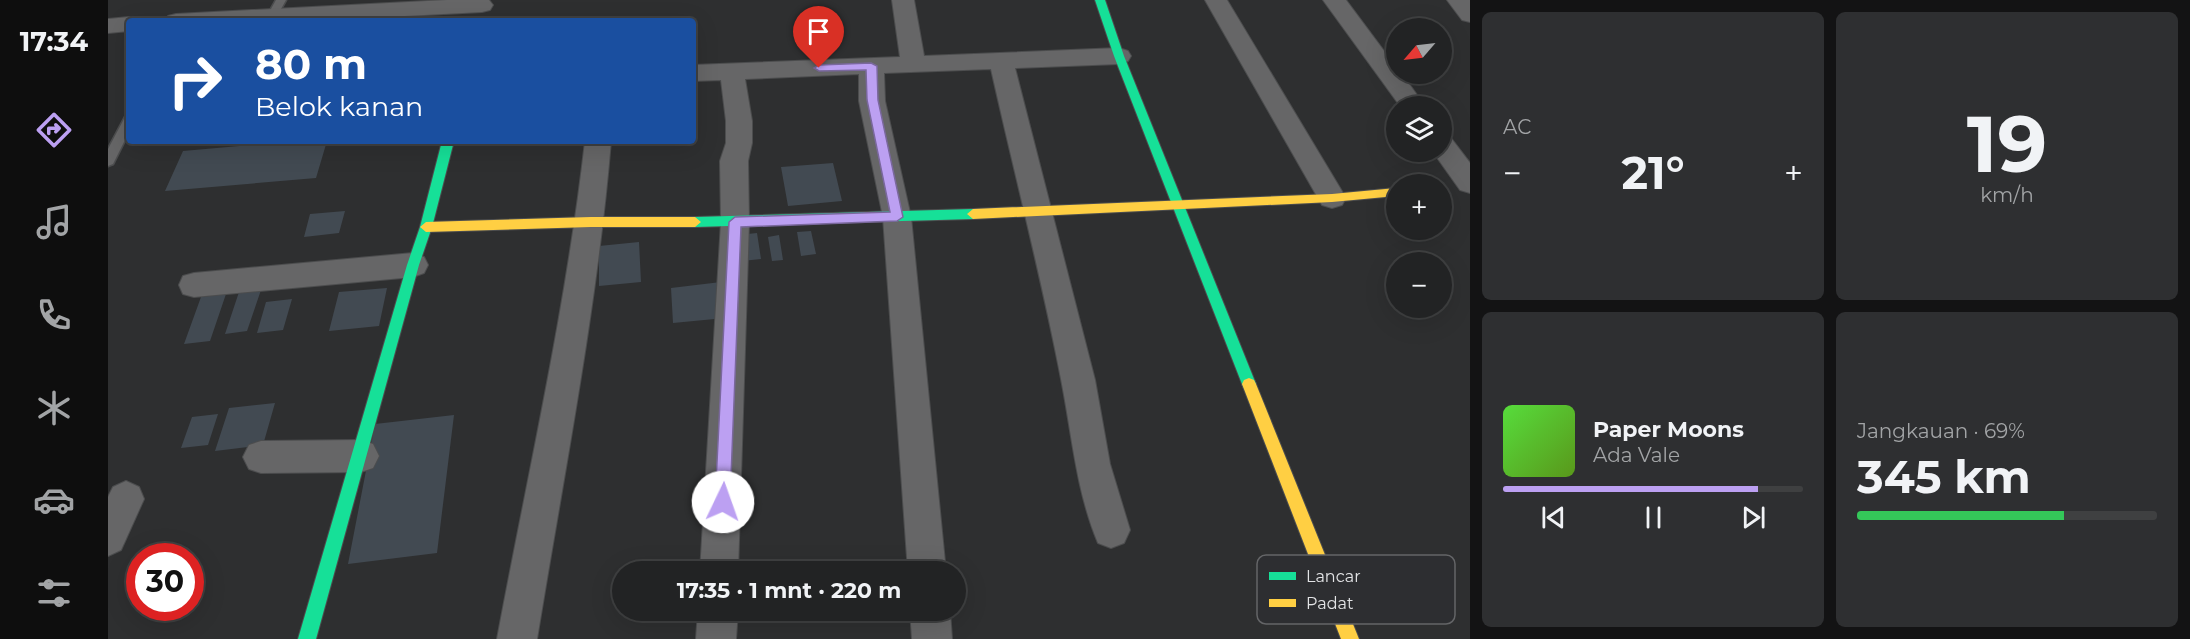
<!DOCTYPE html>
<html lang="id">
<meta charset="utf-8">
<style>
:root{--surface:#222324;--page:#2e2f31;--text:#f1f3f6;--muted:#a2a4a6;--line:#3f4041;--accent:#bca0f2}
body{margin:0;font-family:Montserrat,sans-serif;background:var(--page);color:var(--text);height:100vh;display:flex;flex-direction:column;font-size:22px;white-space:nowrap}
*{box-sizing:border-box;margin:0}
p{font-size:20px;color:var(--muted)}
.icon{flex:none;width:33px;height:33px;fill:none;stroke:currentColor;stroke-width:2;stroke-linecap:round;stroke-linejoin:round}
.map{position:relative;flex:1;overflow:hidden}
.details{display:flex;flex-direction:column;gap:12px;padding:12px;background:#131314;width:720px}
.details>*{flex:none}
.banner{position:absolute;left:18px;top:18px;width:570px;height:126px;border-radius:6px;box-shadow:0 6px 24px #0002,0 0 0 2px var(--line);background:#1a4fa0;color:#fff;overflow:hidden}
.needle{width:39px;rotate:242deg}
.fabs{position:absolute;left:1278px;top:18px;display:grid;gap:12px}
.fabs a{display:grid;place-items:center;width:66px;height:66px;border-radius:50%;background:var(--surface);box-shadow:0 6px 24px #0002,0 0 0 2px var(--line);font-size:30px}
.speed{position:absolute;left:18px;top:543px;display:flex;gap:12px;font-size:30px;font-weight:700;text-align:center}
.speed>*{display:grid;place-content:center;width:78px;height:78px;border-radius:50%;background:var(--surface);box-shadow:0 6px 24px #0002,0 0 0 2px var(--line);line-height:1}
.speed .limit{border:9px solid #d22;background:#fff;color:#111}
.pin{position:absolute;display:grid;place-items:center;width:51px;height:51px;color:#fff;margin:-62px -26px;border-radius:50% 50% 50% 0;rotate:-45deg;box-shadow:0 0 6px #0007}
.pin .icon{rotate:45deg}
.me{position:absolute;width:66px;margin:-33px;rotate:3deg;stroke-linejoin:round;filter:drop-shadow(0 0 4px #0008)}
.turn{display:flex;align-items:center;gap:21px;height:126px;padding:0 30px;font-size:27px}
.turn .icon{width:78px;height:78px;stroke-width:2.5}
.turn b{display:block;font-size:42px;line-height:51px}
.big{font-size:45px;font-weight:700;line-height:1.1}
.details .widget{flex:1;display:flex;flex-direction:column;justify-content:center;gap:9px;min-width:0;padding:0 21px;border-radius:9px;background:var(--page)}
.details .dial{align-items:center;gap:0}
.dial b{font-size:78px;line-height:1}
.song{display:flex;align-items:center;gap:18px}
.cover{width:72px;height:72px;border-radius:9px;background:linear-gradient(135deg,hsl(110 70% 55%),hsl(90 70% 35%))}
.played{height:6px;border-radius:3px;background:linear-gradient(90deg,var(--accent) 85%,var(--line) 85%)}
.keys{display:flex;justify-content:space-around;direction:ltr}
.heat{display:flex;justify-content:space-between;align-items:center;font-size:33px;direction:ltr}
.charge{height:9px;border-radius:4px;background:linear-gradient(90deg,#34c759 69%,var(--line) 0)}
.details .tiles{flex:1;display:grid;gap:12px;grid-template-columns:repeat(2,1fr)}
.trip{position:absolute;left:504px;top:561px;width:354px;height:60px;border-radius:30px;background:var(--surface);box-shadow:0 6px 24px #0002,0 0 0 2px var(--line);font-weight:700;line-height:60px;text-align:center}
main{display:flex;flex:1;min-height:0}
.dock{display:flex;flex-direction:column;width:108px;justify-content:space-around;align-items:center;background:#0e0e0e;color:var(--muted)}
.dock .icon{width:42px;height:42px}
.dock .current{color:var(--accent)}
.dock b{font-size:27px;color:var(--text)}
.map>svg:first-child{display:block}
</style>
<main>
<nav class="dock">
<b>17:34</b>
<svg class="icon current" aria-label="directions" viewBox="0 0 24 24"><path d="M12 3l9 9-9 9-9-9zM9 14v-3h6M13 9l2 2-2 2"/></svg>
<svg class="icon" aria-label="music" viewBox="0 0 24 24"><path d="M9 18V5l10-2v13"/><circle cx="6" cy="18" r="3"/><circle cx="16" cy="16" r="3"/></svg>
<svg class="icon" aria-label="phone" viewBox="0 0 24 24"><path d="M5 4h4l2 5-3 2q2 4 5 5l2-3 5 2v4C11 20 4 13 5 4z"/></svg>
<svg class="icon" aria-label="climate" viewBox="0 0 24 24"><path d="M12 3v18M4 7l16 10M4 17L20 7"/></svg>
<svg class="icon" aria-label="car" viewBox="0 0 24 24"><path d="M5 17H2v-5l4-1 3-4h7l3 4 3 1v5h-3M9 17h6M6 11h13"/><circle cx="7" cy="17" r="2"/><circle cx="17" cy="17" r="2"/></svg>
<svg class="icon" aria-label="filters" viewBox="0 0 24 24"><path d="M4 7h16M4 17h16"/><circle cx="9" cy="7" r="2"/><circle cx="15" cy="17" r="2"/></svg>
</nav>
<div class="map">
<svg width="1362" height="639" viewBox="0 0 1362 639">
<rect width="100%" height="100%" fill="#2e2f30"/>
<path fill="#424a52" d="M186,141H219L208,178L57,191L75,151Z
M725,163L734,201L680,206L673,167Z
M237,211L231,233L196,237L202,214Z
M703,231L708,254L693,256L689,232Z
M649,233L653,259L634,261L630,235Z
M671,235L675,260L664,261L660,237Z
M531,242L533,282L491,286V246Z
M613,282L617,318L565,323L563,288Z
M279,288L271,326L221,331L231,292Z
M153,290L139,331L117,334L131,292Z
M118,294L102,341L76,344L93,297Z
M184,299L175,330L149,333L158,302Z
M167,403L155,445L107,451L121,408Z
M110,414L100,445L73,448L84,417Z
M346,415L329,553L240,564L267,424Z"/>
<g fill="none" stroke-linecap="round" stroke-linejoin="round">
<g stroke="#4c4d4e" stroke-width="3">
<path id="lane" d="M168,0H178L168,18H160L159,16Z
M21,116V132L5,164L0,166V149L17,117Z"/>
</g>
<g stroke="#4c4d4e" stroke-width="2">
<path id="street" d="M339,0H381L385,5L382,10L374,12L201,21H56L60,16L68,14Z
M784,0H806L816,56L1011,48L1020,51L1023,56L1020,61L1011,64L907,68L987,380L1002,464L1022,530L1016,543L1003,548L990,543C968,491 964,434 953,379C933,275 906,172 883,69L776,73L777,101L803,217L838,572H800L775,217L751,101V74L637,79L644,121V143L640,161L641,222L630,572H592L613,222L612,161L618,143V121L613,80L585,81V65L792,57Z
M1097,0H1119L1238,198L1234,205L1224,208L1214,205Z
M1215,0H1238L1288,67V74H1294L1317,106H1292Z
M1339,0H1362V22L1354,20Z
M21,17L31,21H21V31L0,33V19Z
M1334,136L1343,138L1362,163V193L1352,190L1325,152H1334Z
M477,141H503C489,309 456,473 429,639H389C420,473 458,309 477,141Z
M305,253L316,257L320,265L316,273L305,277L86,297L75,294L71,285L75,276L86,273Z
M253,440L265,444L271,456L265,468L253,472L153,473L141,469L135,457L141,445L153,441Z
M18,481L31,487L36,499L13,550L0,556V497L5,487Z
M590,610H630L628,639H588Z
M802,610H842L844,639H804Z"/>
</g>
<g stroke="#4c4d4e" stroke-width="2">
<path id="fast" d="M987,0H997L1016,56L1148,384L1146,388L1141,390L1136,388L1134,384L1006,56Z
M334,141H346L324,227L311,265L208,639H190L299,265L312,227Z
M865,209L871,214L865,219L587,227L581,222L587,217Z"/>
</g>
<g stroke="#4c4d4e" stroke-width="2">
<path id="slow" d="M1288,188V196L1224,202L865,219L859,214L865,209L1224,194Z
M483,217H587L593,222L587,227H483L318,232L312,227L318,222Z
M1141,378L1146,380L1148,384L1251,639H1233L1134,384L1136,380Z"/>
</g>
<use href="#lane" fill="#666667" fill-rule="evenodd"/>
<use href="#street" fill="#666667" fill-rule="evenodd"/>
<use href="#fast" fill="#16e098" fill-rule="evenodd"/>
<use href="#slow" fill="#ffcf43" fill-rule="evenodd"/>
</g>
<path fill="#bca0f2" stroke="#7a689d" stroke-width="1.5" d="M763,63L769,66L770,100L795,217L789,221L633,227L622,502L620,507L615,509L609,507L607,502L621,222L627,217L782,212L759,100L758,70L711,71L706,68L711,65Z"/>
<rect x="1149" y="555" width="198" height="69" rx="9" fill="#2d2e31" stroke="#646567" stroke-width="1.5"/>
<rect x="1161" y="572" width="27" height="8" fill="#16e098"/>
<rect x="1161" y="599" width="27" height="8" fill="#ffcf43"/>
<g font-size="16" fill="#e3e4e6">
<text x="1198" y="582">Lancar</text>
<text x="1198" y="609">Padat</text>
</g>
</svg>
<div class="fabs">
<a><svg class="needle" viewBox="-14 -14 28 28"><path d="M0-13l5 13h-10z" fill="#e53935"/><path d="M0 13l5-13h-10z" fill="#a2a4a6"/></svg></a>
<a><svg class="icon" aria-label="layers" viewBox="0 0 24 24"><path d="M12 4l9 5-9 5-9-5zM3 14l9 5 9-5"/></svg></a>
<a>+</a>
<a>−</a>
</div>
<div class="speed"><div class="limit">30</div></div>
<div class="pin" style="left:711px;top:68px;background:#d93025"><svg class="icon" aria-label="arrive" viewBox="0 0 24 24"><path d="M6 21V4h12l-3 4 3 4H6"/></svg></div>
<svg class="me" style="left:615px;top:502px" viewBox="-20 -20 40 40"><circle r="19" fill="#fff"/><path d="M0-13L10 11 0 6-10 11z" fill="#bca0f2"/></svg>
<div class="trip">17:35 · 1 mnt · 220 m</div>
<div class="banner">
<div class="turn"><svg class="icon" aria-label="right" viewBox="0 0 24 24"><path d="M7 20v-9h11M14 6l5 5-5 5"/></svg><div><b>80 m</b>Belok kanan</div></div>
</div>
</div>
<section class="details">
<div class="tiles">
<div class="widget"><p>AC</p>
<div class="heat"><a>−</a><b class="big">21°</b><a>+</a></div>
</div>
<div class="widget dial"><b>19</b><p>km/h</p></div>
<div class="widget">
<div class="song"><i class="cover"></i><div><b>Paper Moons</b><p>Ada Vale</p></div></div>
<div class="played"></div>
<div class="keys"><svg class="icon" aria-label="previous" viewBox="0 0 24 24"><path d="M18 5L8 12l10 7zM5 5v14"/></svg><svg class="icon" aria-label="pause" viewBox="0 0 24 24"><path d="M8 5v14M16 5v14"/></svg><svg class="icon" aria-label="next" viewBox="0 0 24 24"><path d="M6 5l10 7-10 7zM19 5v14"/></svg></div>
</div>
<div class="widget"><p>Jangkauan · 69%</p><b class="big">345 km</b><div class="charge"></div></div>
</div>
</section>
</main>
